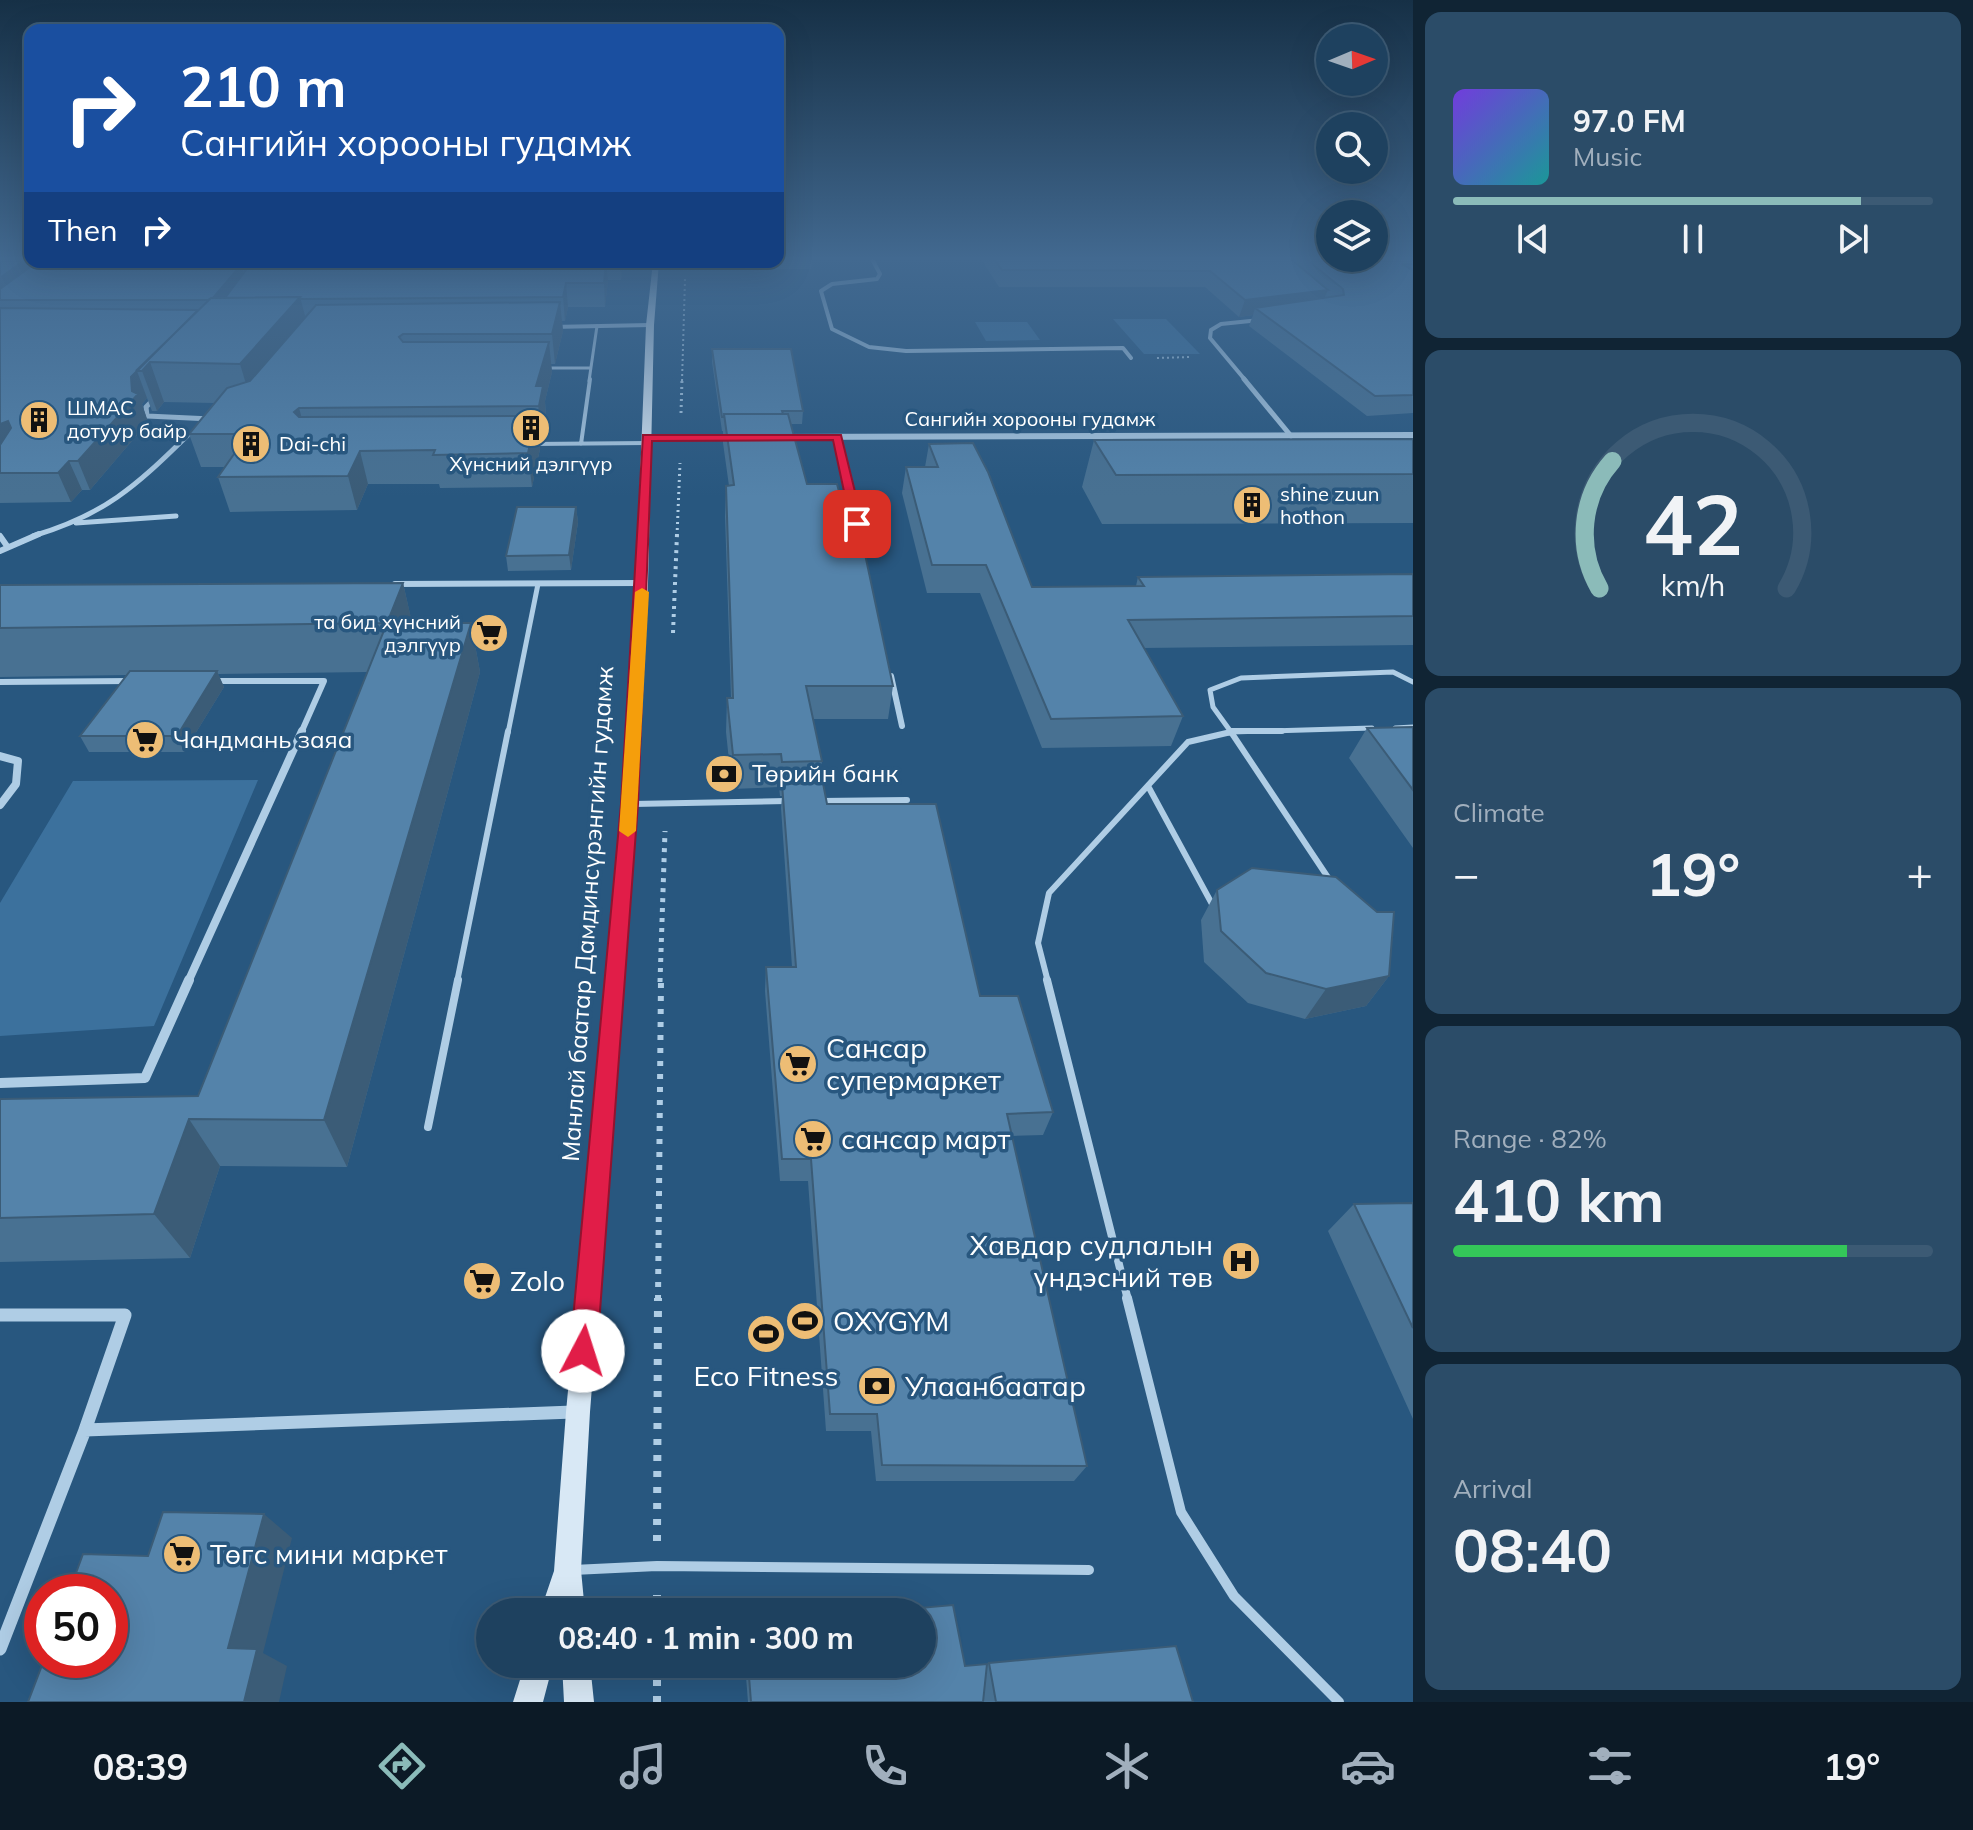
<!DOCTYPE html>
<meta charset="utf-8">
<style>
:root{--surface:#1e415f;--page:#2b4c68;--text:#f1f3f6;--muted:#a1afbd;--line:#3c5a74;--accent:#8bbbb9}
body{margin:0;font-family:Mulish,sans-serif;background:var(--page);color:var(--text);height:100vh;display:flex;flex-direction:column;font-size:30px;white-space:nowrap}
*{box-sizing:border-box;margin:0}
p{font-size:26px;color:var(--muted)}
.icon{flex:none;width:44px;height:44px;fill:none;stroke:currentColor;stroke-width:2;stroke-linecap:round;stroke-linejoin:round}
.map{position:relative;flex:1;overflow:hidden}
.drawer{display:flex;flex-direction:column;gap:12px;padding:12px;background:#102434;width:560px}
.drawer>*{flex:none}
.top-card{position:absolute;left:24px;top:24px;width:760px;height:244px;border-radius:16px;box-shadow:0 8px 32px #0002,0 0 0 2px var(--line);background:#1a4fa0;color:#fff;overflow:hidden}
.needle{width:52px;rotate:88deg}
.buttons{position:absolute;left:1316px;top:24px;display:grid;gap:16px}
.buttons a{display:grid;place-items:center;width:72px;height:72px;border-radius:50%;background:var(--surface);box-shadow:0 8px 32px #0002,0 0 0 2px var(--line);font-size:40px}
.speed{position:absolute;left:24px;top:1574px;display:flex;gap:16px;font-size:40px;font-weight:700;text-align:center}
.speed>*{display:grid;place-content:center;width:104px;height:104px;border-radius:50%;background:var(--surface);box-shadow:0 8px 32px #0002,0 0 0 2px var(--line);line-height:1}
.speed .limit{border:12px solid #d22;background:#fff;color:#111}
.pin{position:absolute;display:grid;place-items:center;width:68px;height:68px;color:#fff;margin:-34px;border-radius:16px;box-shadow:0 4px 12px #0006}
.me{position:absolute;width:88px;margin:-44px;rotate:5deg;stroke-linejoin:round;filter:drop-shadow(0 0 6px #0008)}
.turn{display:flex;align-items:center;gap:28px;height:168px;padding:0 24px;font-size:36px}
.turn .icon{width:104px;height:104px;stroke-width:2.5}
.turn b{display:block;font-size:56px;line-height:68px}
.then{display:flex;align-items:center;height:76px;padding:0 24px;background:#0003;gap:16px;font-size:30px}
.big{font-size:60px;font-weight:700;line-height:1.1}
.drawer .tile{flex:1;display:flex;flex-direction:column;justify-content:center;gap:12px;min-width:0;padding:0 28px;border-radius:16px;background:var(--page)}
.drawer .dial{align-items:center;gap:0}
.dial svg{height:208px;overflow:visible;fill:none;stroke:var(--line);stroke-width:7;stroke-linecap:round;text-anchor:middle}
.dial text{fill:var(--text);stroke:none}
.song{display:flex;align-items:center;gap:24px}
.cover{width:96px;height:96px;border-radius:12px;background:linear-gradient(135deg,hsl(260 70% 55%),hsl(180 70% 35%))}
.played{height:8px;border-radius:4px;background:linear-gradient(90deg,var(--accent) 85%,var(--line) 85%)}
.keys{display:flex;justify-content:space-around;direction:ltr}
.heat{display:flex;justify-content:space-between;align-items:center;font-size:44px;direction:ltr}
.charge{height:12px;border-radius:6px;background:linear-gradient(90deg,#34c759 82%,var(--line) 0)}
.trip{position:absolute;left:476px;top:1598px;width:460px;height:80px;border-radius:40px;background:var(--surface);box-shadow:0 8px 32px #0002,0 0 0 2px var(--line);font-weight:700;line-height:80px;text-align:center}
.menu{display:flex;height:128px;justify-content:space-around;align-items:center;background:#0c1a26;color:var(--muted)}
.menu .icon{width:56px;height:56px}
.menu .current{color:var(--accent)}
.menu b{font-size:36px;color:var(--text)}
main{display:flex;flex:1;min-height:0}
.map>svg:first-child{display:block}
</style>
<main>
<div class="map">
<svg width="1413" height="1702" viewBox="0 0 1413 1702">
<rect width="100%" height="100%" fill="#28577f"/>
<path fill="#3c719d" d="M1113,319H1166L1200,354H1144Z
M975,322H1027L1040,340L986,341Z
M258,780L154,1026L0,1036V903L73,781Z"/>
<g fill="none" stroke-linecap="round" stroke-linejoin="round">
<path stroke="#afcde5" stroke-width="2" stroke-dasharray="2 3" stroke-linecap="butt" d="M1157,358L1191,357
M682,381L685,279"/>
<path stroke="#afcde5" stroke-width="3" stroke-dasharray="2 4" stroke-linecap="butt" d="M681,413L682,379
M677,536L680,463"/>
<path stroke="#afcde5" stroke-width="4" stroke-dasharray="3 5" stroke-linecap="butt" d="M673,633L677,534"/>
<path stroke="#afcde5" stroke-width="5" stroke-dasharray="4 6" stroke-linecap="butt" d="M660,982L665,831"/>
<path stroke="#afcde5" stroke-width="6" stroke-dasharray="5 8" stroke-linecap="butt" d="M658,1300L661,980"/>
<path stroke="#afcde5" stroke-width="8" stroke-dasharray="6 10" stroke-linecap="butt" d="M657,1541L658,1298
M657,1595V1612
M657,1664V1702"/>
<path stroke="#afcde5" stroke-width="3" d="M547,368H591
M589,381L597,326"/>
<path stroke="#afcde5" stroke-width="4" d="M532,444L647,443
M581,444L590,379"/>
<path stroke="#afcde5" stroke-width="5" d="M1372,728L1231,732L1213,707L1210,690L1241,678L1393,672L1413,682
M1395,728L1413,727
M508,733L538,584
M1229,733H1231"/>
<path stroke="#afcde5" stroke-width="6" d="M1230,731H1282
M1148,786L1212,904
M821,801L907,800
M633,804L786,801
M457,982L508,731
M1048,982L1038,943L1049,893L1188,742L1231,732L1331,882"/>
<path stroke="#afcde5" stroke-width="8" d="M1047,980L1128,1300
M428,1127L458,980"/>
<path stroke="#afcde5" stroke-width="10" d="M1127,1298L1181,1512L1234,1596L1339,1702
M573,1570L657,1566L1089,1570"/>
<path stroke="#afcde5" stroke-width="4" d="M872,259L880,274L877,279L832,284L821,291L832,329L869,347L906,351L1123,348L1131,358
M551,327L650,325
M1246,381L1210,338L1211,330L1221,324L1260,320"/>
<path stroke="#afcde5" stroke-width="5" d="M1244,379L1291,436
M157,396L146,407L147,416L211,419
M838,437L860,536
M76,523L176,516
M33,536C104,515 135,487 187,436"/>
<path stroke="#afcde5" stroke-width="6" d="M859,534L863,550
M0,536L7,546
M0,551L39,534
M395,584L642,583
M891,676L902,726
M213,681H324L301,733
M0,682L131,681"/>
<path stroke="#afcde5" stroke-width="8" d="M0,756L18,761L16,784L0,805
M188,982L302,731"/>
<path stroke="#afcde5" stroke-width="10" d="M0,1083L145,1078L189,980"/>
<path stroke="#afcde5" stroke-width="13" d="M0,1315H125L85,1430
M0,1649L85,1430L573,1412"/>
<path fill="#afcde5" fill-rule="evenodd" d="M1413,432V438L777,440L773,437L777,434Z
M647,434H741L745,437L741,440L644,439L643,437Z"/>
<path fill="#d8e8f5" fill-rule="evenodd" d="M653,262H659L654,325L648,583L638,804L590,1412L581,1570L585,1612H540L554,1571L566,1412L622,804L636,583L646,325Z
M525,1664H553L543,1702H513Z
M562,1664H590L594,1702H564Z"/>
</g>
<path fill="#487192" d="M0,259L30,262H623L621,280H608L605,307H568L565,321H562L563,331L555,364H551L552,372L545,401L546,418L542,439H539L540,449L532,487L440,488L439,484H368L357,510L230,512L218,477L225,467H201L189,434L214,403L164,402L157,411H152L147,398L142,404L148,422L90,490H82L71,502L0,503Z
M778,259H812L811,269H769L767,262H778Z
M981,259H1413V413L1367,416L1249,326L1253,315L1239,317L1205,287H999Z
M712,349L803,411L802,424H791L807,484L893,686L888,719H813L822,761L819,783L827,804L980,996L1053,1112L1043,1135L1012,1136L1087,1466L1074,1481H876L871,1431H826L808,1181H780L765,991L766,967H792L781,808L782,796H780L779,787L732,789L726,732L727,698H731L725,516L726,486H729L723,443V431H722L712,362Z
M1413,439V523L1102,524L1082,487L1094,440Z
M929,444L1032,587L1136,586L1138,577L1413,574V645L1144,648L1183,716L1171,746L1042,748L980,593H927L902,493L906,467H925Z
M576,507L578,522L571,570L508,571L506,556Z
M403,583L412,623H471L480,672L347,1167L220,1166L190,1258L0,1262V1099L198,1096L367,672L218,674L224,687L184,752H89L80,736L128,675L0,677V585Z
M1413,727V848L1349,758L1367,728Z
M1217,890L1389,976L1366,1006L1305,1019L1248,1003L1204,962L1201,920Z
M1413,1203V1419L1328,1231L1354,1204Z
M989,1663L1193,1702H748L745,1664H922L965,1666L987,1664Z"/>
<path fill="#3b5c77" d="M26,259H30V262H60L0,300V278Z
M317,262H411L323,280Z
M606,262L608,280L605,307L604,283Z
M620,262H623L621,280Z
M241,265L248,288L223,300H211Z
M566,283L568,307L565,321L563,297Z
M1328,290L1321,306L1255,308L1253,315L1239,317L1245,300Z
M300,297L310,334L252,404L240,364Z
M560,302L563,331L555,364L552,334Z
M549,342L552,372L545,401L546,418L542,439L536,386Z
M150,362L164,402L157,411L142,371Z
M137,371L147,398L142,404L148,422L90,490L78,461L132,391L131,377Z
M299,408L308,440L294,412Z
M536,416L540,449L532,487L528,453Z
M8,421L21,449L0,473V424Z
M360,451L368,484L357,510L348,476Z
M69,461L82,490L71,502L58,473Z
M576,507L578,522L571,570L569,555Z
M403,583L414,631L387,623Z
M471,623L480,672L347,1167L324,1120Z
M217,671L224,687L184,752L177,736Z
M1389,976L1366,1006L1305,1019L1326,989Z
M189,1119L220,1166L190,1258L154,1214Z
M264,1514L292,1538L263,1653L287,1666L279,1702H244L228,1648Z"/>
<path fill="#5483aa" stroke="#3b5c77" stroke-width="2" d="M0,259H26L0,278Z
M994,259H1291L1328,290L1245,300L1210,271L1002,270Z
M1306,259H1413V264H1402L1413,270V395L1375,396L1255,308L1344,295L1343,289Z
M37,262H236L241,265L213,298H211L208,300H0V289Z
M252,262H317L322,265L357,262H606L604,283H566L563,297L301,299L300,297L225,298Z
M300,297L240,364L150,362L142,371L137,370L211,298Z
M560,302L552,334H403L399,337L403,342H549L536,386H543L539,406L299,408L294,412L299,417L536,416L528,453L433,455L435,450L360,451L348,476L218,477L248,434H189L227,388L250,381L316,305Z
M0,308L198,310L131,377L132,391L138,394L78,461H69L58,473H0V445L11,428L8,421L0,424Z
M712,349H791L803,411H782L783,414H724V417H722Z
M724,414H788L807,484H837L852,540H862L893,686H806L822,761L782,762L781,754L733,755L727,698H733L726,486L734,485Z
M1413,439V474L1116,475L1094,440Z
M973,443L988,472L1032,587L1144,586L1138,577L1413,574V616L1128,620L1183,716L1051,719L986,565H932L906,467H938L929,444Z
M517,507H576L569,555L506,556Z
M403,583L387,623L0,628V585Z
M387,623H471L324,1120L189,1119L154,1214L0,1218V1099L198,1096Z
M130,671H217L177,736H80Z
M1413,727V790L1367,728Z
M823,783L827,804H936L980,996H1018L1053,1112L1007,1114L1087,1466L882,1465L877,1414H830L811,1159H782L766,967H796L782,784Z
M1252,868L1336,877L1377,912H1394L1389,976L1326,989L1266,973L1221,931L1217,890Z
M1413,1203V1328L1354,1204Z
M163,1512L264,1514L228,1648L257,1649L244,1702H28L44,1660H110V1592H69L83,1554L148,1556Z
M953,1605L965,1666L987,1664L983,1702H751L748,1664H922V1612H874Z
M1176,1646L1193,1702H996L989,1663Z"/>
<linearGradient id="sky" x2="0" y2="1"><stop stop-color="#163046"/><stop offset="0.52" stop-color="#426990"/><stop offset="1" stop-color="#426990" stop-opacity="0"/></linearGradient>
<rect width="1413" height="497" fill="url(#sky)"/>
<path fill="#e11d48" stroke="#92132f" stroke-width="2" d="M643,435H841L863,524L857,528L851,524L833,440L652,441L638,804L597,1351L593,1360L583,1364L574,1360L570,1351L621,804Z"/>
<path fill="#f59e0b" d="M642,588L649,592L636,831L628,837L619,831L635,592Z"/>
<defs>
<g id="building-disc" transform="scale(2)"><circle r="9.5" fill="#edbd75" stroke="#28577f"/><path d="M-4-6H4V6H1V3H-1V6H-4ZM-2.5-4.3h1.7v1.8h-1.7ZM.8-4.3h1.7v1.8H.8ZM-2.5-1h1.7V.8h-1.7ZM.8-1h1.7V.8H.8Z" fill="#111"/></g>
<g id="supermarket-disc" transform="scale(2)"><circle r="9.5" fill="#edbd75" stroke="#28577f"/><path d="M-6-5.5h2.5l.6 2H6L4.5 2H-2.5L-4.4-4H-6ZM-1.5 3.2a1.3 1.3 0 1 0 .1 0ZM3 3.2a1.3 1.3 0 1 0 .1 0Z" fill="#111"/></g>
<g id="bank-disc" transform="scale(2)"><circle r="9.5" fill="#edbd75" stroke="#28577f"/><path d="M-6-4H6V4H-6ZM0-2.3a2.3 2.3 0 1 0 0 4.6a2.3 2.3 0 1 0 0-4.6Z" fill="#111"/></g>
<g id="hospital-disc" transform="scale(2)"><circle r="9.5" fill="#edbd75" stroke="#28577f"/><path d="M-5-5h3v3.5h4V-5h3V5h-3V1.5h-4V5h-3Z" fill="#111"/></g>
<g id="stadium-disc" transform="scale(2)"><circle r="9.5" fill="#edbd75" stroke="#28577f"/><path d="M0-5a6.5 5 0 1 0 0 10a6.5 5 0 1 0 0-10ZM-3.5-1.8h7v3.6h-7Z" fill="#111"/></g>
</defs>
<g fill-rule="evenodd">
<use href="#building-disc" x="39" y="420"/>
<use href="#building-disc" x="531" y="428"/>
<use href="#building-disc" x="251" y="444"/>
<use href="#building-disc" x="1252" y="505"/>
<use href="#supermarket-disc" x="489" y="633"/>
<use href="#supermarket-disc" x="145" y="740"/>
<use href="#bank-disc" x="724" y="774"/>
<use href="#supermarket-disc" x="798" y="1064"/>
<use href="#supermarket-disc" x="813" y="1139"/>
<use href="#hospital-disc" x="1241" y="1261"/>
<use href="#supermarket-disc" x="482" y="1281"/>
<use href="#stadium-disc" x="805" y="1321"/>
<use href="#stadium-disc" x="766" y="1334"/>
<use href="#bank-disc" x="877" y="1386"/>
<use href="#supermarket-disc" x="182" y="1554"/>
</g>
<g text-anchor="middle" stroke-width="7" stroke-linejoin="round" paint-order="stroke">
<g font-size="20" fill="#fff" stroke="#28577f" text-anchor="start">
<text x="67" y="415">ШМАС<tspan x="67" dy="23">дотуур байр</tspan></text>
<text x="279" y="451">Dai-chi</text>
<text x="531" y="471" text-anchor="middle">Хүнсний дэлгүүр</text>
<text x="1280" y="501">shine zuun<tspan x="1280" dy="23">hothon</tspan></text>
<text x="461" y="629" text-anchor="end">та бид хүнсний<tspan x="461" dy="23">дэлгүүр</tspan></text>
</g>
<g font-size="20" fill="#fff" stroke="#28577f">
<text x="1030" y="426">Сангийн хорооны гудамж</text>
</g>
<g font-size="24" fill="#fff" stroke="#28577f" text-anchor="start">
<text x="173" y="748">Чандмань заяа</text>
<text x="752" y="782">Төрийн банк</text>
</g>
<g font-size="24" fill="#fff" stroke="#28577f">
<text transform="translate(588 914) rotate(-86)" y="8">Манлай баатар Дамдинсүрэнгийн гудамж</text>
</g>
<g font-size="28" fill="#fff" stroke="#28577f" text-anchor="start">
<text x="826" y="1058">Сансар<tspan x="826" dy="32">супермаркет</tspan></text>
<text x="841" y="1149">сансар март</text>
<text x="1213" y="1255" text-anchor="end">Хавдар судлалын<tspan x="1213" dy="32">үндэсний төв</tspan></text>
<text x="510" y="1291">Zolo</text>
<text x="833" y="1331">OXYGYM</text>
<text x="766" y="1386" text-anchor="middle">Eco Fitness</text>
<text x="905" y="1396">Улаанбаатар</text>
<text x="210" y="1564">Төгс мини маркет</text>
</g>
</g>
</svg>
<div class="buttons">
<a><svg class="needle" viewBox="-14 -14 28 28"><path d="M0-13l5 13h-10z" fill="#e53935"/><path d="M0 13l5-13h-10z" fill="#a1afbd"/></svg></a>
<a><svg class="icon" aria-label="search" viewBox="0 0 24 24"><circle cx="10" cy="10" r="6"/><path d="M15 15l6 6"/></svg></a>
<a><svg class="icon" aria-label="layers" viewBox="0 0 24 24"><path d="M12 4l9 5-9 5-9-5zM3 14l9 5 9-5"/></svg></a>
</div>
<div class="speed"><div class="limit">50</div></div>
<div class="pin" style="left:857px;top:524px;background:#d93025"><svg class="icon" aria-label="arrive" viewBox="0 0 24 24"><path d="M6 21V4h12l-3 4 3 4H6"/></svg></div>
<svg class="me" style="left:583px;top:1351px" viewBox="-20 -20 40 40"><circle r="19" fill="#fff"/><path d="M0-13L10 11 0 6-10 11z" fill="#e11d48"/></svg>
<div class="trip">08:40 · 1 min · 300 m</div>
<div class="top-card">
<div class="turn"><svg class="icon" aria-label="right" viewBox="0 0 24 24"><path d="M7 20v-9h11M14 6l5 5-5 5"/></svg><div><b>210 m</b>Сангийн хорооны гудамж</div></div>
<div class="then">Then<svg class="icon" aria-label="right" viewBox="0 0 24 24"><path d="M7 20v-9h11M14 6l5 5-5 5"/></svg></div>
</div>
</div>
<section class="drawer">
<div class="tile">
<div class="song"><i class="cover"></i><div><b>97.0 FM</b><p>Music</p></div></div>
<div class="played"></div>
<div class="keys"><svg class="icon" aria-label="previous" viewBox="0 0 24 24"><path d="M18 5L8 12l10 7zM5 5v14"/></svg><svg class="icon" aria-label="pause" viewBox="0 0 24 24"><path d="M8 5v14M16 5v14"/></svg><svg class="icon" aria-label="next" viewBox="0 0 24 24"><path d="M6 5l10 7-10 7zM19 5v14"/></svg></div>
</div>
<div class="tile dial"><svg viewBox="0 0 100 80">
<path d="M14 69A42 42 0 1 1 86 69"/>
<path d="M14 69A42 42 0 0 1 19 20" stroke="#8bbbb9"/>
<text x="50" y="56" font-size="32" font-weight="700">42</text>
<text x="50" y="72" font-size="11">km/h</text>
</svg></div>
<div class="tile"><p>Climate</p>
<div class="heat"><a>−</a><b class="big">19°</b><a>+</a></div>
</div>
<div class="tile"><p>Range · 82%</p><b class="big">410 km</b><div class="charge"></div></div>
<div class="tile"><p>Arrival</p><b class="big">08:40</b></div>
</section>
</main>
<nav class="menu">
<b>08:39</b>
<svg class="icon current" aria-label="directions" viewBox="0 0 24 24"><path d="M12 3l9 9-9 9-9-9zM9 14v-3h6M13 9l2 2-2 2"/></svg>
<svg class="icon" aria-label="music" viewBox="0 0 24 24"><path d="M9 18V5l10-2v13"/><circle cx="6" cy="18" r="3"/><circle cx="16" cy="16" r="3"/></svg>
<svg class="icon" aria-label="phone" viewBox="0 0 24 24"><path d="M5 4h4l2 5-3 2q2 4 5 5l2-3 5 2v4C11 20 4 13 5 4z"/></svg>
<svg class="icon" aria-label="climate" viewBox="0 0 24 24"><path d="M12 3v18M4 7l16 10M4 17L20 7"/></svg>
<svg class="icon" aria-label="car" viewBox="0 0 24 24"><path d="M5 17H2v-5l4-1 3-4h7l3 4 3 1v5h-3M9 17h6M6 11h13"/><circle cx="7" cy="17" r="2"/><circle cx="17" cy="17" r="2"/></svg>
<svg class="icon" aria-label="filters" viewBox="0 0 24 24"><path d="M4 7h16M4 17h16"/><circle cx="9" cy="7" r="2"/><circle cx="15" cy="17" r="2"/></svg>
<b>19°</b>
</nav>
